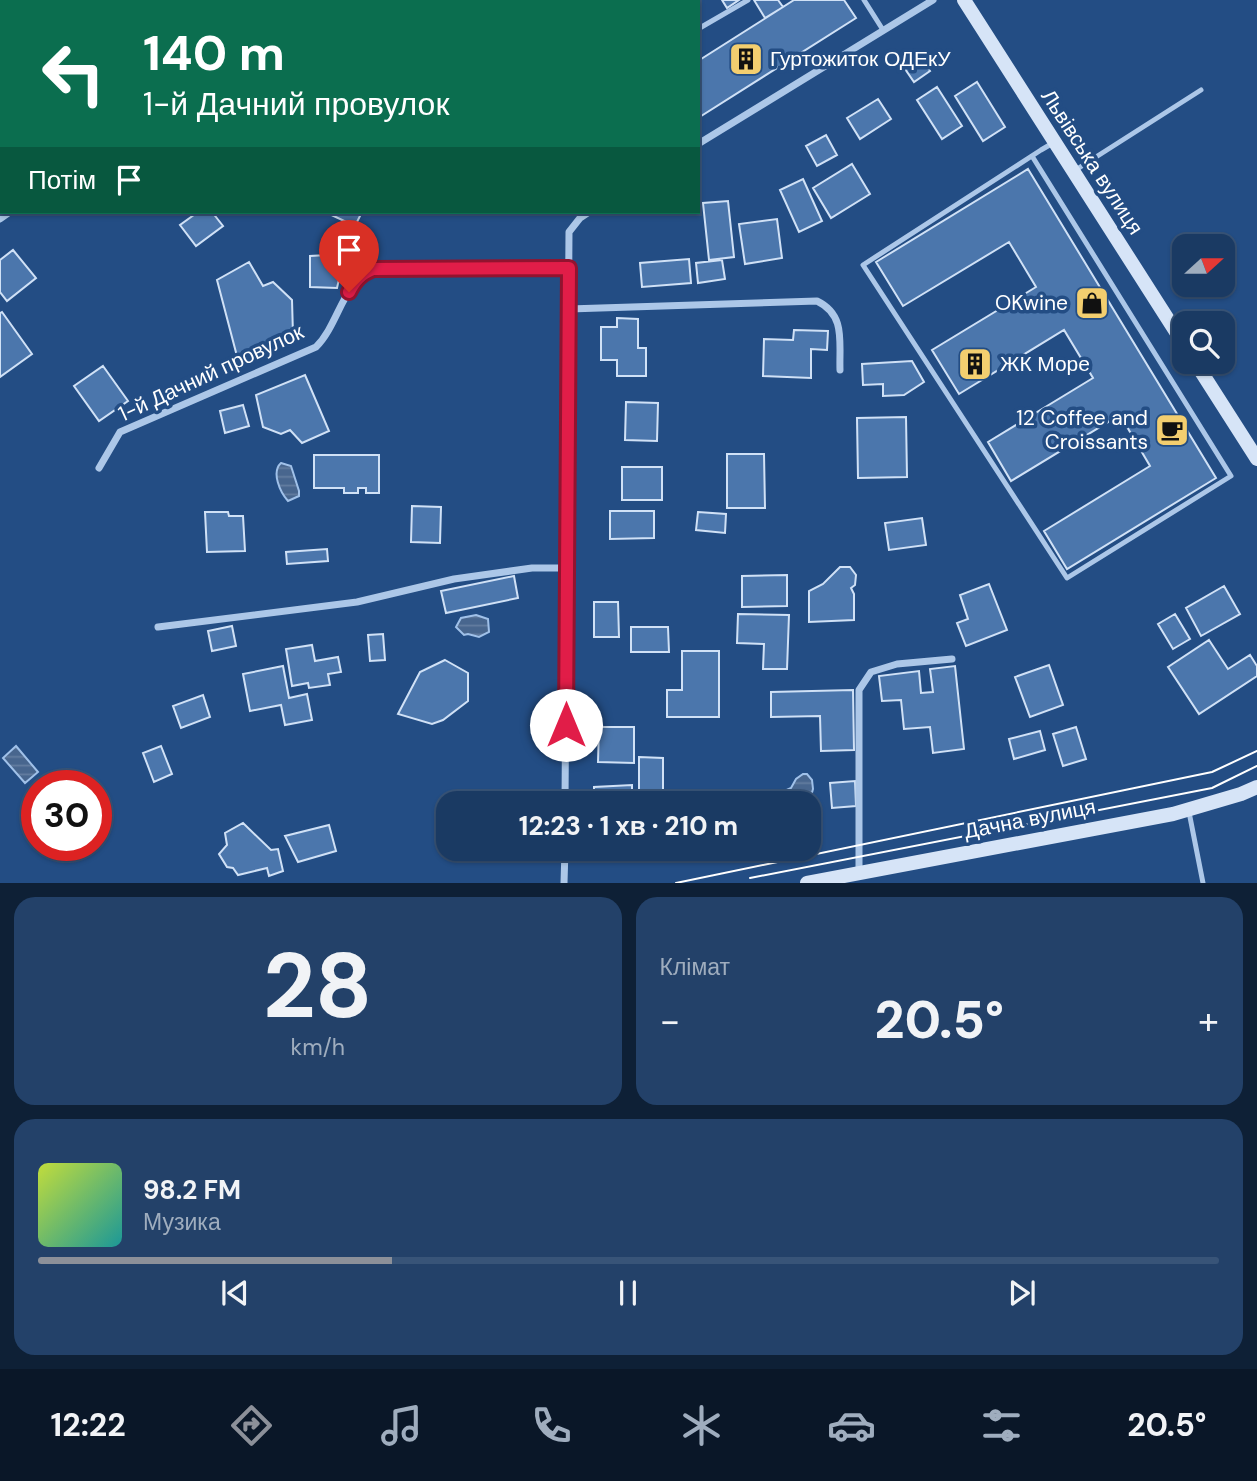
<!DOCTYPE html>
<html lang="uk">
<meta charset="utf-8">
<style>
:root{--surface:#1a3a63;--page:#234169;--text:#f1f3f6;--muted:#9fadbe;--line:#385478;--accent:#8c9099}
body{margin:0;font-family:"DM Sans",sans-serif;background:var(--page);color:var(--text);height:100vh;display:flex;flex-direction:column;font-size:26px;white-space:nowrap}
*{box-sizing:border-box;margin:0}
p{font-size:23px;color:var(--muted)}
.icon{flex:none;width:38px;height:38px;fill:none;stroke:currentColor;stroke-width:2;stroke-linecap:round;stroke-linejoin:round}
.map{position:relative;height:883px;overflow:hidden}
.panel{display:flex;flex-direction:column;gap:14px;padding:14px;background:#0e2036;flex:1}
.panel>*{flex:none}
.top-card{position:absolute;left:0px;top:0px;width:700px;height:214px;box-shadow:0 2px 5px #0004,0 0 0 2px var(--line);background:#0b6e4f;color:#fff;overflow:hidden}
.needle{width:46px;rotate:69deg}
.buttons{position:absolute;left:1172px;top:234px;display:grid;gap:14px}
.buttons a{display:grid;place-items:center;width:63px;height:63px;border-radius:14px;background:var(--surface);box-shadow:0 2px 5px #0004,0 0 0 2px var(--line);font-size:35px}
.speed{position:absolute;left:21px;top:770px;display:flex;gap:14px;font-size:35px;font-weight:700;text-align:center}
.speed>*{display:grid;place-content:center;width:91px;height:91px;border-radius:50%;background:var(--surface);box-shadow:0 2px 5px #0004,0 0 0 2px var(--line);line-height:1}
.speed .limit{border:10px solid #d22;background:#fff;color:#111}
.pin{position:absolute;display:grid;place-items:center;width:60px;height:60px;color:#fff;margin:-72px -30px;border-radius:50% 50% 50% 0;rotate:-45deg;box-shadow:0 0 7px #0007}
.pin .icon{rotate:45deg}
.me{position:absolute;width:77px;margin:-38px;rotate:0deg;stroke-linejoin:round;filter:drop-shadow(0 0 5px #0008)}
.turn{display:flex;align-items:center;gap:24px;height:147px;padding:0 28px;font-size:32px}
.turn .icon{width:91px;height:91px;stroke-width:2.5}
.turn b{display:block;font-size:49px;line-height:60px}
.then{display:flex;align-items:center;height:66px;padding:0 28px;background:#0003;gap:14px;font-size:26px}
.big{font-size:52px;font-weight:800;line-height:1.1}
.panel .widget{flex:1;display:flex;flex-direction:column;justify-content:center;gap:10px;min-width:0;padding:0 24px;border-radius:21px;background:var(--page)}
.panel .dial{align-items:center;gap:0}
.dial b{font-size:91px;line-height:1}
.song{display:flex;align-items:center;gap:21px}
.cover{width:84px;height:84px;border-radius:10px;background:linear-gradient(135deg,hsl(70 70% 55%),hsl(180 70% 35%))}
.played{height:7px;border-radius:4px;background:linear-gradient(90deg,var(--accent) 30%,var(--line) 30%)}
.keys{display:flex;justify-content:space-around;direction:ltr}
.heat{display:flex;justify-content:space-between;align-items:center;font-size:38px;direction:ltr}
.panel .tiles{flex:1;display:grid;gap:14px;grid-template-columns:1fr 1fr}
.widget:last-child{grid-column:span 2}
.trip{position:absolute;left:436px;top:791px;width:385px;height:70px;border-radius:21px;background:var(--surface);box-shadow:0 2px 5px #0004,0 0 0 2px var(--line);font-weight:800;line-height:70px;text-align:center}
.dock{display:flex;height:112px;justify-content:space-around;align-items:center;background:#0a1728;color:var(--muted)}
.dock .icon{width:49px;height:49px}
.dock .active{color:var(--accent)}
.dock b{font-size:32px;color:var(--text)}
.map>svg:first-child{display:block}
</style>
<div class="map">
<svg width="1257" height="883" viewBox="0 0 1257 883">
<defs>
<pattern id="water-rules" width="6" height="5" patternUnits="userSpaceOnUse" patternTransform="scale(1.75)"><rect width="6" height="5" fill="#48668e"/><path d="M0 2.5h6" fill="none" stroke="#637d9f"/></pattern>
</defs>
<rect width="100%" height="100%" fill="#234d84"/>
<path fill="url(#water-rules)" stroke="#a0c1e9" stroke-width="2" d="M281,463L291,466L299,491V496L288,501C280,492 271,472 281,463Z
M476,615L488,619L489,632L479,637L468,634L464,635L456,627L461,618Z
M16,746L38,772L25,783L3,758Z
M803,774H807L812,780L813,789L809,804L790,803L783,796L782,792L791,788L796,779Z"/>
<path fill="#4b76ac" stroke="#d0e1f6" stroke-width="2" d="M570,0H611L612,2H567Z
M722,0H739L727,8Z
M754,0H778L783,7L765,18Z
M794,0H844L856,18L698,118V61Z
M0,25L2,27L0,56Z
M919,55L930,71L914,82L903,66Z
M0,76L2,78V111L0,110Z
M977,82L1005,127L983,141L955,96Z
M937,87L962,126L942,139L917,100Z
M878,99L891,119L860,139L847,118Z
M826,135L837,155L817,166L806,146Z
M852,164L870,194L831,218L813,188Z
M1028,169L1216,478L1067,569L1044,531L1150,466L1120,415L1011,481L988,442L1093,378L1064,330L959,394L932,350L1036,287L1009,242L903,306L876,262Z
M803,179L822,221L799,232L780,190Z
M728,201L734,257L709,260L703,203Z
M198,212H212L223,226L196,246L180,225Z
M325,212H362L355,226Z
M777,219L782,258L745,264L739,224Z
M13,250L36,278L7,301L0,292V260Z
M345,254L337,288L310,287V256Z
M689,259L691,283L642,287L640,263Z
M722,260L725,279L698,283L696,263Z
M249,262L263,286L273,282L292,300L293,335L238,360L217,280Z
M2,312L32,354L0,377V313Z
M617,318L638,319V348H646V376H617V360H601V327H617Z
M794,330L828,331L827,350L811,349V378L763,376L764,339L793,340Z
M912,361L924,382L904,395L883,396V384L863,385L862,364Z
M103,366L128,401L99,421L74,386Z
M305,375L329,431L302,443L290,430L281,434L263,427L256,395Z
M626,402L658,403L657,441L625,440Z
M243,405L249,426L225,433L220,411Z
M906,417L907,477L858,478L857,418Z
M727,454H764L765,508H727Z
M314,455H379V493H366V488H358V493H344V488H314Z
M622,467H662V500H622Z
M412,506L441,507L440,543L411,542Z
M610,511H654V538L610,539Z
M205,512H228L229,516H243L245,551L207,552Z
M698,512L726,514L725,533L696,530Z
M922,518L926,545L889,550L885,523Z
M327,549L328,561L287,564L286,552Z
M840,567H850L856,575L855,585L851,588L854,594V620L809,622V591L823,584Z
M787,575V606L742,607V576Z
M514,576L518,598L446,613L441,591Z
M989,584L1007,630L966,646L957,623L968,619L960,595Z
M1224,586L1240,614L1201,636L1186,608Z
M594,602H618L619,637H594Z
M738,614L789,615L787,669H763L764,644L737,643Z
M1175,614L1190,639L1173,649L1158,624Z
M232,626L236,646L212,651L208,631Z
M631,627H668L669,652H631Z
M383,634L385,660L370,661L368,635Z
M1209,640L1228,669L1250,655L1257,666V676L1199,714L1168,667Z
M312,645L315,661L338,657L341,672L328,674L330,685L309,688L308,683L292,686L286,649Z
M682,651H719V717H667V690H682Z
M445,660L468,673V701L443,720L432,724L398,714L420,672Z
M1049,665L1063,705L1030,717L1015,677Z
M283,666L289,698L307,694L312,720L285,725L281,705L250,711L243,674Z
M955,666L964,749L933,753L930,727L904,729L901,700L882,701L879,676L919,671L921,693L933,692L930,669Z
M853,690L854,750L821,751L820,716L771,717V692Z
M203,695L210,717L181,728L173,706Z
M599,727H634V763L598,762Z
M1076,727L1086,759L1063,766L1053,734Z
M1040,731L1045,750L1014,759L1009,739Z
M161,746L172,774L154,782L143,753Z
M639,757L663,758V803H639Z
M855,781L856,806L832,808L830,783Z
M632,785V803H594V787Z
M243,823L271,850L278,849L283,871L269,876L267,868L238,875L233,868L227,867L219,854L227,845L225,833Z
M329,825L336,851L298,862L285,836Z
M453,849H486L487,851L456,858Z"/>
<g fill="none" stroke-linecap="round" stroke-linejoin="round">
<path stroke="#acc7e8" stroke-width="5" d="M546,0V2
M864,0L883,30
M698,29L748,0
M1032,156L1231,476L1067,578L863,265L1041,150L1053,143
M1074,171L1201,90
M1189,812L1203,883"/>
<path stroke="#acc7e8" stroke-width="7" d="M286,2L289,0
M698,144L933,0
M0,219L10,212
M569,309L817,301C846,315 839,342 840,370
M99,468L120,432L316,347C339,324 342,283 373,269H569
M158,627L357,602L454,579L532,568H567
M565,803L569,232L580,218L589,212
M859,873V690L871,672L897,664L952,659
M564,883L565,849"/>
<path stroke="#d6e4f7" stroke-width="14" d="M964,0L1185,346
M1195,362L1257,459
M807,883L1173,814L1241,794L1257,787"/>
<path stroke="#fff" stroke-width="2" d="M750,878L1212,788L1257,766
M676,883L1212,772L1257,751"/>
</g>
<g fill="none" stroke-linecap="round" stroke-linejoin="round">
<g stroke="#92132f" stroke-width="18">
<path id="route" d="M349,292C355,280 361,274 373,269L569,268L566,725"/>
</g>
<use href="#route" stroke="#e11d48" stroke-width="12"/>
</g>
<defs>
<g id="building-square" transform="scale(1.75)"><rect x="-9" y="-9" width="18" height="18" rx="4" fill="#f3ce6f" stroke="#234d84"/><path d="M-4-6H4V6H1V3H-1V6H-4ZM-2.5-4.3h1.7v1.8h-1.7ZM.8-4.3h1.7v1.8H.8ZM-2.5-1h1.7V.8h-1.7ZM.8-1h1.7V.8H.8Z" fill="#111"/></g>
<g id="shop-square" transform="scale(1.75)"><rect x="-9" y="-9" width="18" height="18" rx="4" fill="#f3ce6f" stroke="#234d84"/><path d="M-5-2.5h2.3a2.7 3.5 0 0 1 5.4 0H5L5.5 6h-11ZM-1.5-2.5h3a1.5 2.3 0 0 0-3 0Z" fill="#111"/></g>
<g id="cafe-square" transform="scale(1.75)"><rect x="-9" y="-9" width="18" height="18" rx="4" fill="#f3ce6f" stroke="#234d84"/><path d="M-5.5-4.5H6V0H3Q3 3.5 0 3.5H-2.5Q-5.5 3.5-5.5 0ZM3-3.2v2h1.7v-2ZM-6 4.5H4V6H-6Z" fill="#111"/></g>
</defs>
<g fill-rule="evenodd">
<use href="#building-square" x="746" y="59"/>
<use href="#shop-square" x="1092" y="303"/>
<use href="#building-square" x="975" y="364"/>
<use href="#cafe-square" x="1172" y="430"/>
</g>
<g text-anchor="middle" stroke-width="7" stroke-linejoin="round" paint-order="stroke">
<g font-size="21" fill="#fff" stroke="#234d84" text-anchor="start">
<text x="770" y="66">Гуртожиток ОДЕкУ</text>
<text x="1068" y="310" text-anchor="end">OKwine</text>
<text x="1000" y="371">ЖК Море</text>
<text x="1148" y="425" text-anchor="end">12 Coffee and<tspan x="1148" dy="24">Croissants</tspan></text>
</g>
<g font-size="21" fill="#fff" stroke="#234d84">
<text transform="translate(1092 162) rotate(57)" y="7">Львівська вулиця</text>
<text transform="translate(211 373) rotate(-25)" y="7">1-й Дачний провулок</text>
<text transform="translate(1030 819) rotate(-11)" y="7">Дачна вулиця</text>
</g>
</g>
</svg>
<div class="buttons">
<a><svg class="needle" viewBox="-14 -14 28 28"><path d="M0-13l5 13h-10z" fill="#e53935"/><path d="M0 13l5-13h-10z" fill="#9fadbe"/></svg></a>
<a><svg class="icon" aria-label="search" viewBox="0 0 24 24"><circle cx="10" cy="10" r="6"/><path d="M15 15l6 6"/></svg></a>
</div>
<div class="speed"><div class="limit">30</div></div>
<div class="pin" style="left:349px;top:292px;background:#d93025"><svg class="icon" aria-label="arrive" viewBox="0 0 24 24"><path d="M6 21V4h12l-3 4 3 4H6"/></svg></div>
<svg class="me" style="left:566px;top:725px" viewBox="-20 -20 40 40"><circle r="19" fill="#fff"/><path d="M0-13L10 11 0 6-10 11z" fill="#e11d48"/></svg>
<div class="trip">12:23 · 1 хв · 210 m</div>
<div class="top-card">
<div class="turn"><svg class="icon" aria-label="left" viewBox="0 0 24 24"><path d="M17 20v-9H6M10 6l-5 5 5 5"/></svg><div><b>140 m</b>1-й Дачний провулок</div></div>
<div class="then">Потім<svg class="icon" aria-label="arrive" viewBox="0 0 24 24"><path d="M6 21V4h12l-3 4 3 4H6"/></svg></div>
</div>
</div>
<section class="panel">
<div class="tiles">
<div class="widget dial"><b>28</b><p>km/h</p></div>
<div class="widget"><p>Клімат</p>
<div class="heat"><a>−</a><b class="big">20.5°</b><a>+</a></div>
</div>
<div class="widget">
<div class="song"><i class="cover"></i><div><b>98.2 FM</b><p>Музика</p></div></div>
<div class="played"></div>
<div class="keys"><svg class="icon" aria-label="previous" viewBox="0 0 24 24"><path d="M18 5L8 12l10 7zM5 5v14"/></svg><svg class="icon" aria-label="pause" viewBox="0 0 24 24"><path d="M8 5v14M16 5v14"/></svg><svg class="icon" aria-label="next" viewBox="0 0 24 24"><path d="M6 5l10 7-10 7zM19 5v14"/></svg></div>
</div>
</div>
</section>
<nav class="dock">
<b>12:22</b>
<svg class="icon active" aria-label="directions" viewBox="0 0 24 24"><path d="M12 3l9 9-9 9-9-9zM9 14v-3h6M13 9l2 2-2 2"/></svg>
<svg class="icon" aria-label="music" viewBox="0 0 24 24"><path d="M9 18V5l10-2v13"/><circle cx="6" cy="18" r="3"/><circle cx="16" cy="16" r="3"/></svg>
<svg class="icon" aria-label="phone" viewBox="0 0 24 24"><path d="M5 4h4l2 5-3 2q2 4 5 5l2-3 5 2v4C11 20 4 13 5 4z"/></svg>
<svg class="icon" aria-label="climate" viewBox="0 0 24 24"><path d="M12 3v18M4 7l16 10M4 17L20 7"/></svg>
<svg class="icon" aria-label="car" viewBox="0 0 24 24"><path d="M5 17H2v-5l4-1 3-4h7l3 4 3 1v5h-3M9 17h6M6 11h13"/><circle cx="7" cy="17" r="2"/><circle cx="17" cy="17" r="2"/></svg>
<svg class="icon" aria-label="filters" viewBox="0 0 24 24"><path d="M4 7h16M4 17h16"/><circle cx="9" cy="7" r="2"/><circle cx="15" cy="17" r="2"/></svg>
<b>20.5°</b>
</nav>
